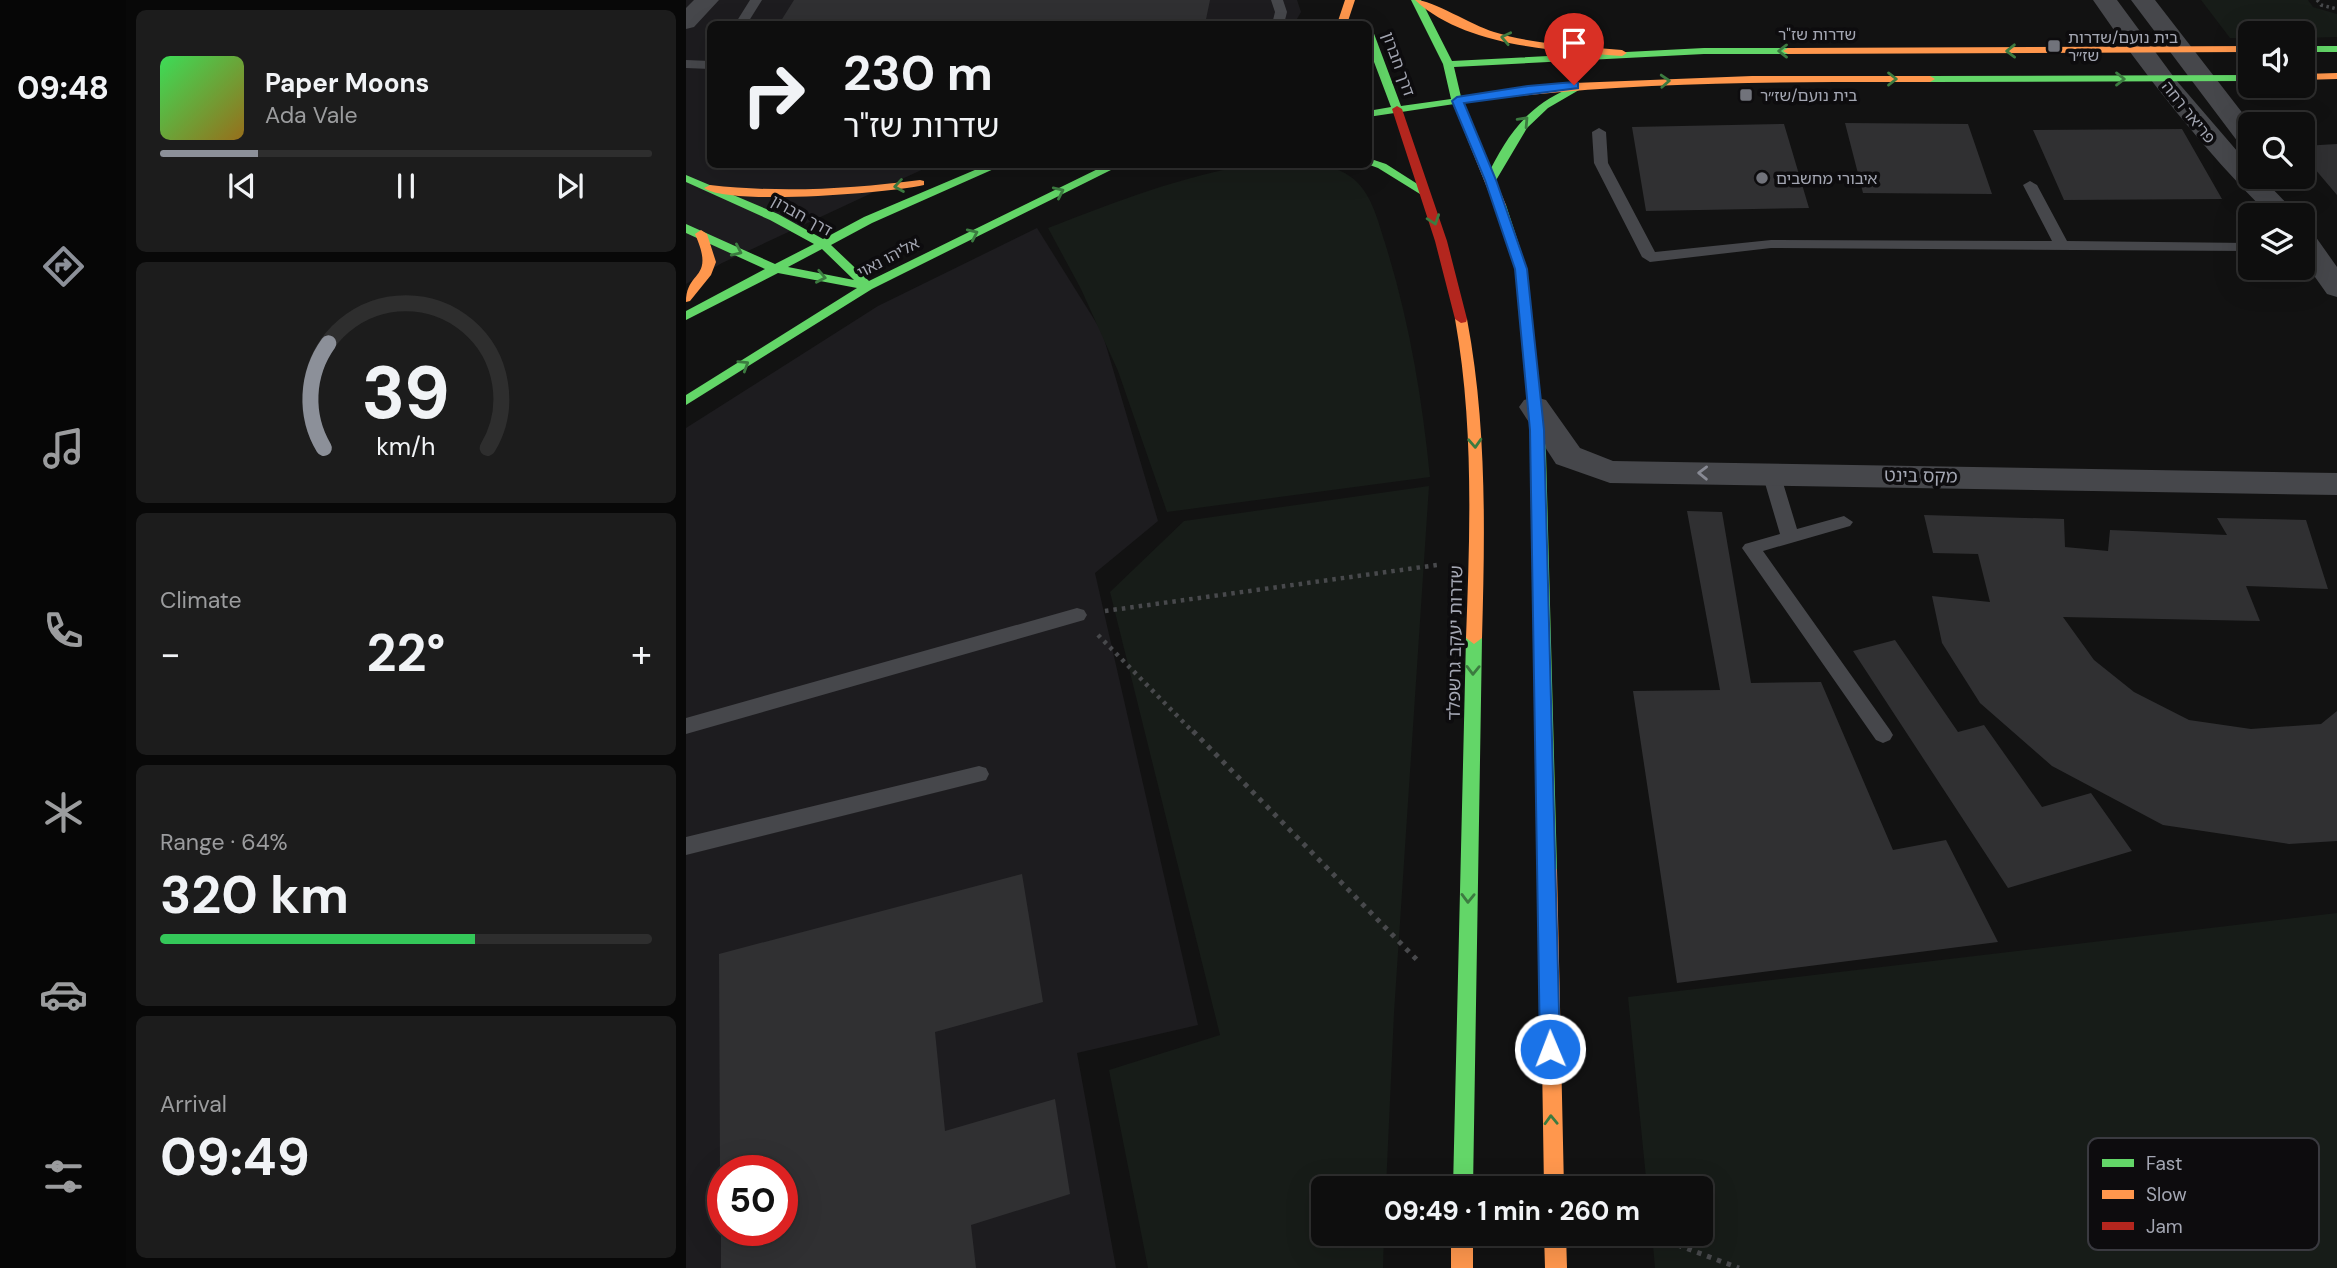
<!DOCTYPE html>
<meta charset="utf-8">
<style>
:root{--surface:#0e0e0e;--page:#1c1c1c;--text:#f1f3f6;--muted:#9b9c9e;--line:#2e2e2e;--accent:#8c9099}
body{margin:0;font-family:"DM Sans","Noto Sans Hebrew",sans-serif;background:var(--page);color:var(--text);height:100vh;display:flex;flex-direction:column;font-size:26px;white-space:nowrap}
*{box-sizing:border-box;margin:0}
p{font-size:23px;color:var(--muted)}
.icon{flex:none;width:38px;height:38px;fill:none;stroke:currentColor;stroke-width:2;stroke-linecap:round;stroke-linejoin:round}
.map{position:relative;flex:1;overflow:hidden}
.panel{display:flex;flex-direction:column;gap:10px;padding:10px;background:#080808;width:560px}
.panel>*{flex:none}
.guide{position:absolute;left:21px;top:21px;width:665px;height:147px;border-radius:10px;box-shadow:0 7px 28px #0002,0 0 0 2px var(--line);background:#0e0e0e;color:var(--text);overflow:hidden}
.controls{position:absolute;left:1552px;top:21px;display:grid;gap:14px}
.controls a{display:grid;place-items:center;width:77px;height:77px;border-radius:10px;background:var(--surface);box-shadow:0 7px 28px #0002,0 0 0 2px var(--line);font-size:35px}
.speed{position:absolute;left:21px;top:1155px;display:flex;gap:14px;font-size:35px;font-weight:700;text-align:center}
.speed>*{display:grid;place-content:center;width:91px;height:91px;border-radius:50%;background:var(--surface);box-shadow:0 7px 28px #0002,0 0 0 2px var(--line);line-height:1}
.speed .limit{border:10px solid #d22;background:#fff;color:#111}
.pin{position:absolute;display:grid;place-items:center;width:60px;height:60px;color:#fff;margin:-72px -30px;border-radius:50% 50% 50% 0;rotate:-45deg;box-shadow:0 0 7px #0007}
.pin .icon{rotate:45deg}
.me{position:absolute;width:77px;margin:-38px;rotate:359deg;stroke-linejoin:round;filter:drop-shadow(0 0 5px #0008)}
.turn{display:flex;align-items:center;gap:24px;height:147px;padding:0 21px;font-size:32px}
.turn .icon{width:91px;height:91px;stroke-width:2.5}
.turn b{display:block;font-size:49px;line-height:60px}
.big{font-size:52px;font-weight:700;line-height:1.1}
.panel .card{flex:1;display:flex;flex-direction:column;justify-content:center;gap:10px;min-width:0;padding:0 24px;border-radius:10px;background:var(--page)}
.panel .dial{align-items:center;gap:0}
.dial svg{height:182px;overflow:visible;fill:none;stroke:var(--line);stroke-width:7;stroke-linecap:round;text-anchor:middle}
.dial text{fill:var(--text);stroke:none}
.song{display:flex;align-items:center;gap:21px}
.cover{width:84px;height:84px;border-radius:10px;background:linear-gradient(135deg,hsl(130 70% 55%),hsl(40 70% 35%))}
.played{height:7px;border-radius:4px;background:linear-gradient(90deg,var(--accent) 20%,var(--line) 20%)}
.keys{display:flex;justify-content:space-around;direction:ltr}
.heat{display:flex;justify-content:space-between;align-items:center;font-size:38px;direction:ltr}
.charge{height:10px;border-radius:5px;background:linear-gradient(90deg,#34c759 64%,var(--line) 0)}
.trip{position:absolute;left:625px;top:1176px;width:402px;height:70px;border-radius:10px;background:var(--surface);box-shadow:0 7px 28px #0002,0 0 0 2px var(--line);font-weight:700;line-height:70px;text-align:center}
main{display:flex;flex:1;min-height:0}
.tabs{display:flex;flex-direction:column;width:126px;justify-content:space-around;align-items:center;background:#060606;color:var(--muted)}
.tabs .icon{width:49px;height:49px}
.tabs .on{color:var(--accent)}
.tabs b{font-size:32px;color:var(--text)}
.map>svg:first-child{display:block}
</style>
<main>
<nav class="tabs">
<b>09:48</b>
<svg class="icon on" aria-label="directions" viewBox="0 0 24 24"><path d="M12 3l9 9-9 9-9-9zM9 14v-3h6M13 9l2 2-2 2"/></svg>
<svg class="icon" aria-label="music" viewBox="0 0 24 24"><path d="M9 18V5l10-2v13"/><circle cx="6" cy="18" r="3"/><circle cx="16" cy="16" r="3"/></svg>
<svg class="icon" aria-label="phone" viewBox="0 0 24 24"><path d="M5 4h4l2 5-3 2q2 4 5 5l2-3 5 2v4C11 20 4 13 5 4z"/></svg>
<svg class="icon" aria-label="climate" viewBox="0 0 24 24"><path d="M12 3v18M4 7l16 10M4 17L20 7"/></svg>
<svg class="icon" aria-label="car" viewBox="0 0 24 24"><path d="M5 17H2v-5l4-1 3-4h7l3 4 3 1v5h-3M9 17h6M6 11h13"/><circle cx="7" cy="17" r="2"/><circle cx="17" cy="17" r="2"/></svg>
<svg class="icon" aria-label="filters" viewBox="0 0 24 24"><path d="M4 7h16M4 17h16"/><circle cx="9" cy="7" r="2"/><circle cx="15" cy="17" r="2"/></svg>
</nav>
<section class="panel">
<div class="card">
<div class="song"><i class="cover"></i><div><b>Paper Moons</b><p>Ada Vale</p></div></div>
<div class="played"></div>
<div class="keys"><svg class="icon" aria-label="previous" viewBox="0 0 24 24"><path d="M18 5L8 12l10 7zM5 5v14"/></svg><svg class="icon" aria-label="pause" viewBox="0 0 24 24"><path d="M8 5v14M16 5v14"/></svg><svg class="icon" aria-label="next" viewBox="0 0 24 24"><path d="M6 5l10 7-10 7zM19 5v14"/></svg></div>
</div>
<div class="card dial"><svg viewBox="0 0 100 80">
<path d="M14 69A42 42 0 1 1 86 69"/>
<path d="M14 69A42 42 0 0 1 16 23" stroke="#8c9099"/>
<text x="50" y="56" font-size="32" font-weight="700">39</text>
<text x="50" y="72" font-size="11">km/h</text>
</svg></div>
<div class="card"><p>Climate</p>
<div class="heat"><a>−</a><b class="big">22°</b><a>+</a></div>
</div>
<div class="card"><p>Range · 64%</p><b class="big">320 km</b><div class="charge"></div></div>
<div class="card"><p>Arrival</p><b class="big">09:49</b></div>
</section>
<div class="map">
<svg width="1651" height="1268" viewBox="0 0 1651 1268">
<rect width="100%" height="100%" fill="#121212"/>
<path fill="#1d1c1f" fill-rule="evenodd" d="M0,0H611L615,12L608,24H24V164L246,165L36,263L0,284Z
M351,228L416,332L472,521L409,573L512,1025L391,1053L430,1268H0V428L192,306ZM37,1171H96V1230H37Z"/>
<path fill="#171c18" d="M1515,0H1622L1627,7L1651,14V37L1617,38V33H1564V38H1544Z
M567,164C598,164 639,158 665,177C685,191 692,221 699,243C723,319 736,397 744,477L481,512L432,371L395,289L362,228C429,202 496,176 567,164Z
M743,486L708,1013L700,1188H637V1234H698L697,1268H462L423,1070L534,1035L424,592L498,521Z
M1651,913V1268H969L966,1234H1015V1188H961L942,997Z"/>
<path fill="#303032" d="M108,0H524L519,24H93Z
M1159,123L1282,124L1306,194L1177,193Z
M1098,124L1123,208L960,211L946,127Z
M1496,129L1536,199L1378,200L1347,130Z
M1651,144V195L1617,155V146Z
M1001,511L1036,512L1065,683L1135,682L1207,850L1260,840L1312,942L991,983L947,691L1034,690Z
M1238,515L1378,519L1379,547L1422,551L1424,530L1541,535L1531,518L1620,520L1642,589L1560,586L1574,621L1377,617L1408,660L1448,692L1503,720L1565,729L1635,724L1651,711V841L1603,844L1477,825L1366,766L1294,703L1256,643L1246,596L1304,602L1292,554L1247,553Z
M1209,640L1272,732L1298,725L1356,807L1405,793L1446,851L1322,888L1167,651Z
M336,874L357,1002L249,1032L259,1131L369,1099L384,1194L285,1225L290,1268H35V1230H96V1171H34L33,954Z"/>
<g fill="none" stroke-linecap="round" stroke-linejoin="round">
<path stroke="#48494c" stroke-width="3.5" stroke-dasharray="2.5 3.5" stroke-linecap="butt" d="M1631,0L1635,5L1651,9"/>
<path stroke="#48494c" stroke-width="4.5" stroke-dasharray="3.5 5" stroke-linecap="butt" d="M419,611L751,565
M412,635L508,733"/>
<path stroke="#48494c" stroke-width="5" stroke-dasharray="4.5 6" stroke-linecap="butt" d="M507,731L734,963
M962,1234L1053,1268"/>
<path fill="#46474b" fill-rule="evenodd" d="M64,0H76L61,24H49Z
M585,0H597L601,12L598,24H586L589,12Z
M0,60L24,61V69L0,68Z
M913,128L920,132L922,163L969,252L1085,240L1366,241L1337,185L1344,181L1351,185L1381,241L1564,243V251L1085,248L964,262L956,257L908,163L906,132Z
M1085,467L1094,473L1111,529L1158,516L1167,522L1164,526L1077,551L1204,730L1207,735L1204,740L1197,743L1190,740L1056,548L1059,544L1094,534L1076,473Z
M391,608L398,610L401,615L398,620L0,734V718Z
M293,766L300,768L303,774L300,780L0,855V837Z"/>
<path fill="#46474b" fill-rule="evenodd" d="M8,0H33L8,27L0,29V8Z
M1407,0H1431L1490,80L1564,166V177H1575L1612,215H1583C1517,149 1460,77 1407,0Z
M1445,0H1469L1565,124L1564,148L1555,146Z
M1617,231L1627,233L1651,267V297L1641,294L1617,260Z
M849,397L860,400L894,448L927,461L1651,473V495L924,483L870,464L833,407L838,400Z"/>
<path fill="#63d668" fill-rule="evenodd" d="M725,0H735L766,61L1018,48H1102L1107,51L1102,54H1018L768,67L776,101L775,103L682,117V111L705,107L682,46V28L687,31L715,106L765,99L757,64Z
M1617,46H1651V52H1617Z
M1564,75V81L1244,82L1239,79L1244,76Z
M884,88L893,90L862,108L841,128L809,182H801L799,180C821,136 838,108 884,88Z
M682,158L700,164L744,192L738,196L734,194L692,168L681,164Z
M303,164H319L186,223L145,245L183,281L422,164H437L186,289L0,405V395L171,288L92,273L0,320V311L79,269L0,233V224L89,264L128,244L84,220L0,182V175L92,214L137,239L178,217ZM136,249L168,280L102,267Z
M814,201L820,205L841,269L860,453L871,870L868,875L862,877L856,875L853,870L846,453L829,269L808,205Z
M788,632L796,638L787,1188H767L780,638Z"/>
<path fill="#ff974d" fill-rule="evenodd" d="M659,0H669L661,24H651Z
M729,0C747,0 785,25 808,32C849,45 893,46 936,50L941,53L936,56C872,51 779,47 729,0Z
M1564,46V52L1102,54L1097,51L1102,48Z
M1651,73V79L1617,80V74Z
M1066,76H1244L1249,79L1244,82C1088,82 932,81 777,103L820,205L814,209L808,205L766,101L771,98L888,83Z
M234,180L238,181V185C204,193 42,206 18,188L24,185C95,193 164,189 234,180Z
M15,230L21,234L30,262L25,275L4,301L0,302C0,269 30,281 9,234Z
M775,315L781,319C801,425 799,531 796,638L788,644L780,638C784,531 788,425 769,319Z
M862,863L868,865L871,870L878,1188H858L853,870L856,865Z
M765,1234H787V1268H765Z
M858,1234H880L881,1268H859Z"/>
<path fill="#b3261e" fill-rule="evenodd" d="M711,106L716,109L761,241L781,319L780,322L775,323L769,319L749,241L706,109Z"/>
</g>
<defs><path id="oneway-chevron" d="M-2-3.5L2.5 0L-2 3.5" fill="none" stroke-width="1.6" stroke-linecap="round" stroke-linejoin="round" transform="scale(1.75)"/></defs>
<g stroke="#3c7b40">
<use href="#oneway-chevron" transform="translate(820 38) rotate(-168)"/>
<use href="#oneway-chevron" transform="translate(1097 51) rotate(-180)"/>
<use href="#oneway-chevron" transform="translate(1325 51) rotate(179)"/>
<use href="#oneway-chevron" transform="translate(1206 79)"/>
<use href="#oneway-chevron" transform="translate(1434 79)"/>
<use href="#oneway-chevron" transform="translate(979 81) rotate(-3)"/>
<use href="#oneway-chevron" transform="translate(838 121) rotate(-47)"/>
<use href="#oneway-chevron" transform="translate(213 186) rotate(171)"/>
<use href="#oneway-chevron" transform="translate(373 192) rotate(-25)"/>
<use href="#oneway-chevron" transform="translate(748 220) rotate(71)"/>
<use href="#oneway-chevron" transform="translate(287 234) rotate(-25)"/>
<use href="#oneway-chevron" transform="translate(51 251) rotate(25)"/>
<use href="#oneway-chevron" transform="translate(135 277) rotate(11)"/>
<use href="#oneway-chevron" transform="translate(58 365) rotate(-32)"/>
<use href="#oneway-chevron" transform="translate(789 443) rotate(87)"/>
<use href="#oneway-chevron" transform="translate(787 670) rotate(91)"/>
<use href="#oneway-chevron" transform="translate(782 898) rotate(91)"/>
<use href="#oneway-chevron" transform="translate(865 1120) rotate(-92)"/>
</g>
<use stroke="#888a94" href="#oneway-chevron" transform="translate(1017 473) rotate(-179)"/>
<path fill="#1a73e8" stroke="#114b97" stroke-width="2" d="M888,82L892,83V88L778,103L810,180L841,269L858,430L874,1049L871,1056L864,1058L857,1056L854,1049L844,430L829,269L799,180L766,101L771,97L842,86Z"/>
<g fill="#71737b" stroke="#0d0c0e" stroke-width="2.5">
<rect x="1361" y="39" width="14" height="14" rx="3.5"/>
<rect x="1053" y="88" width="14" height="14" rx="3.5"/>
<circle cx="1076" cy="178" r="7"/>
</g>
<g text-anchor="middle" stroke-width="7" stroke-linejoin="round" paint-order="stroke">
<g font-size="16" fill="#a4a7b3" stroke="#0d0c0e">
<text x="1131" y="40">שדרות שז"ר</text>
<text transform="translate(713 64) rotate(70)" y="6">דרך חברון</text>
<text transform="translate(1503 112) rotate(51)" y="6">פריאר רחה</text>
<text transform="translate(116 215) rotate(29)" y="6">דרך חברון</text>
<text transform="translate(202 257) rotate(-28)" y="6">אליהו נאוי</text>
</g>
<g font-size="16" fill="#a4a7b3" stroke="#0d0c0e" text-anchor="start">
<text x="1382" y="43">בית נועם/שדרות<tspan x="1382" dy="18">שז״ר</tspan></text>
<text x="1074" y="101">בית נועם/שז״ר</text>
<text x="1090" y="184">איבורי מחשבים</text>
</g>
<g font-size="18" fill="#a4a7b3" stroke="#0d0c0e">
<text transform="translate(1235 476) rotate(1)" y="6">מקס בינט</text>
<text transform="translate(769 643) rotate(-89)" y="6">שדרות יעקב גרשפלד</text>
</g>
</g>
<rect x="1402" y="1138" width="231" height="112" rx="10" fill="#0d0c0e" stroke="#3a3a40" stroke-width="2"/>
<rect x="1416" y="1159" width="32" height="8" fill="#63d668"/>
<rect x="1416" y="1190" width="32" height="9" fill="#ff974d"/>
<rect x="1416" y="1222" width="32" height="8" fill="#b3261e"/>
<g font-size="19" fill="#a4a7b3">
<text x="1460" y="1170">Fast</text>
<text x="1460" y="1201">Slow</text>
<text x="1460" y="1233">Jam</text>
</g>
</svg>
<div class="controls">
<a><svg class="icon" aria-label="sound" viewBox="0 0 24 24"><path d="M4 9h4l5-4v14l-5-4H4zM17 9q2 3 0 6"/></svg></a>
<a><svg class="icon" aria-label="search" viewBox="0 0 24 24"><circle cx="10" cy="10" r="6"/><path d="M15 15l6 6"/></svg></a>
<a><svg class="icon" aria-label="layers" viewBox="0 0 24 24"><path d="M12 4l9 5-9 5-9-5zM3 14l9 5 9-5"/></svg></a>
</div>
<div class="speed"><div class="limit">50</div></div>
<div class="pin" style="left:888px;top:85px;background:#d93025"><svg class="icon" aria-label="arrive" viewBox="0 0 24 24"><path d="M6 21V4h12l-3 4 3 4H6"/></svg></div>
<svg class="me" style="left:864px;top:1049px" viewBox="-20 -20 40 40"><circle r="17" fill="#1a73e8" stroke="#fff" stroke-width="3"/><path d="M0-11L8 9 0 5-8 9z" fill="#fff"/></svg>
<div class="trip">09:49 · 1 min · 260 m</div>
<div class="guide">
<div class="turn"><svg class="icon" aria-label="right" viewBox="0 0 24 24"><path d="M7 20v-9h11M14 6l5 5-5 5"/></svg><div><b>230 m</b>שדרות שז&quot;ר</div></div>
</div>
</div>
</main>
